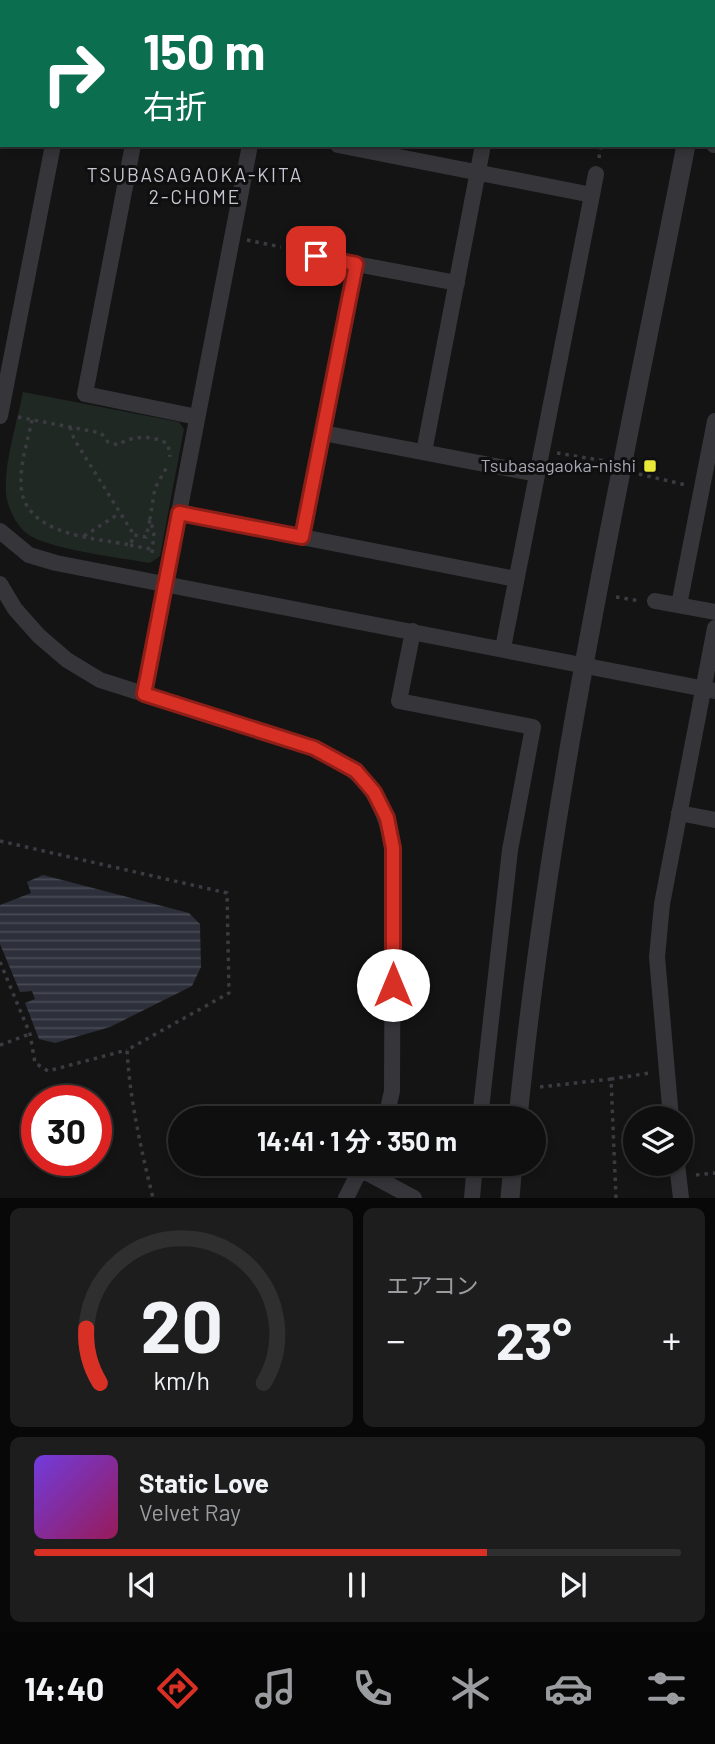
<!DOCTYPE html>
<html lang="ja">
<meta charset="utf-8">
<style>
:root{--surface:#0f0f10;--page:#1d1d1e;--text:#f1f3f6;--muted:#9b9c9f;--line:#2f2f30;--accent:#d93025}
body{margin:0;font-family:Barlow,"Noto Sans JP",sans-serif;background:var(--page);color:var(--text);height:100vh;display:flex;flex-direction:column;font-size:26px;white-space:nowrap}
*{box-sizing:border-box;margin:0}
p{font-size:23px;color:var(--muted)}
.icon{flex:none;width:38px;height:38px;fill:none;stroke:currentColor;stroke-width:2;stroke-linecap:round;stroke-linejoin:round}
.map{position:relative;height:1198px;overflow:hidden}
.details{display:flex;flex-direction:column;gap:10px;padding:10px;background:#080809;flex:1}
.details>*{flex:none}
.guide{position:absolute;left:0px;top:0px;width:716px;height:147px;box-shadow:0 4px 10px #0003,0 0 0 2px var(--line);background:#0b6e4f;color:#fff;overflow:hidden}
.fabs{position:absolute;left:623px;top:1106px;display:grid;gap:14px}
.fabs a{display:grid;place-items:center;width:70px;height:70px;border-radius:50%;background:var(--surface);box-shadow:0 4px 10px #0003,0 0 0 2px var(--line);font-size:35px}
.speed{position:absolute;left:21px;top:1085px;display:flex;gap:14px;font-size:35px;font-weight:700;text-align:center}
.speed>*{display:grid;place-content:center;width:91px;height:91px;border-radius:50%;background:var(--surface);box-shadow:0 4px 10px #0003,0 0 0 2px var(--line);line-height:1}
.speed .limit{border:10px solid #d22;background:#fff;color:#111}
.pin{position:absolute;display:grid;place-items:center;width:60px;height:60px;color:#fff;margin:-30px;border-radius:14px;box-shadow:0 4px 10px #0006}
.me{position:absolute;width:77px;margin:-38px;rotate:0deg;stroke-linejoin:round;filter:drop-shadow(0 0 5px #0008)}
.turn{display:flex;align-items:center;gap:24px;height:147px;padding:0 28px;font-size:32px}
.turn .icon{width:91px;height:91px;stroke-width:2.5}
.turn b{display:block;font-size:49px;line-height:60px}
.big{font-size:52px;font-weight:700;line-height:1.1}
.details .widget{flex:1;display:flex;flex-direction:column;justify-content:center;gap:10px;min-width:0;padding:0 24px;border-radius:10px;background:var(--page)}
.details .dial{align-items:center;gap:0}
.dial svg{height:182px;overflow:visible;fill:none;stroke:var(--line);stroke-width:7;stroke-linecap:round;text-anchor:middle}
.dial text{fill:var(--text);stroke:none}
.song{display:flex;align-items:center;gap:21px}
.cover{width:84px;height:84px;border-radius:10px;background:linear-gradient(135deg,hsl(260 70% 55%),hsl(330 70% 35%))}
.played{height:7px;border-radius:4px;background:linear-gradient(90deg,var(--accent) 70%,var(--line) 70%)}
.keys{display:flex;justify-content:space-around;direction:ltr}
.heat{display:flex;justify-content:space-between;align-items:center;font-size:38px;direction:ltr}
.details .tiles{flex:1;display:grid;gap:10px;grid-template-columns:1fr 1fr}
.widget:last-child{grid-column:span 2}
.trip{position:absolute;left:168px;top:1106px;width:378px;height:70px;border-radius:35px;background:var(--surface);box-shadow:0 4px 10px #0003,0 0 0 2px var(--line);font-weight:700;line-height:70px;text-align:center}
.tab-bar{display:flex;height:112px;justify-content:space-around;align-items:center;background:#060606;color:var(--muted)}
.tab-bar .icon{width:49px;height:49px}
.tab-bar .selected{color:var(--accent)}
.tab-bar b{font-size:32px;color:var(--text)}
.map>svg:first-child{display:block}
</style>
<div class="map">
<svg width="715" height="1198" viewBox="0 0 715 1198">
<defs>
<pattern id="water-rules" width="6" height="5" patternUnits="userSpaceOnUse" patternTransform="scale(1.75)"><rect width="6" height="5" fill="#2d303a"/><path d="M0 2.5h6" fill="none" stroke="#494b54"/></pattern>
</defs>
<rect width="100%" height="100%" fill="#141415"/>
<path fill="#202824" d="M23,392L179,422L184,429L160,556L150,563C123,558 43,549 25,532C15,523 7,506 6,493C4,461 17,424 23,392Z"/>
<path fill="url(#water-rules)" d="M43,875L189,913L200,924L201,967L192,986L110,1027L55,1043L39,1039L25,1003L35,999L32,991L20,992L0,944V905L31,893L27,882Z"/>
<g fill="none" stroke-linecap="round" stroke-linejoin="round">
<path stroke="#3b3b41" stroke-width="3.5" stroke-dasharray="3.5 5" stroke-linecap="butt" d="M599,158L601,145
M247,240L281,247
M18,417L101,433L108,442L118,445C132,435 153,435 168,444L170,457
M32,420C28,440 20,464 21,484C22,535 94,538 130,545L134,535L146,537L150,520
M70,427L74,439L134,535
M557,453L605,461
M639,474L686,485
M84,536L120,513
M130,545L150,549
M152,553L154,533L150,519L155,488L168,465
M616,597L640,601
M0,841L227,893L229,993L127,1050C130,1101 141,1149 153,1198
M0,962L30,1034L35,1063L48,1071L127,1050
M0,1045L30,1034
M540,1087L611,1079
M696,1175L715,1173
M616,1198L611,1079L650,1073"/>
<path stroke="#36353a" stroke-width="16" d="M353,0L362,2
M81,2L82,0
M278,2L279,0
M394,2L395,0
M510,2L511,0
M0,8H2
M133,145L85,394L197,417
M338,145L592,195L503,648
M714,145H715
M592,195L596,174
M296,252L356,264
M0,416L53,145
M323,433L537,474
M424,452L483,145
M179,513L516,579
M0,531L29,555L56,563L715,691
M302,537L356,264L457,283
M0,584L15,609L39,636L67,660L100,680L314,748C363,769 383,795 393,848L392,1091L386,1118
M655,601L715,612
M679,605L715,421
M413,631L399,701L533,727L510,850L480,1118
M144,694L250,145
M679,813L715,820
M671,1118L657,957L662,904L715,628
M677,1164L681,1198
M360,1169L414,1198
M346,1198L363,1164
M472,1198L475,1164"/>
<path stroke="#36353a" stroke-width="19" d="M713,2L714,0
M518,1118C550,790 623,468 686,145
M510,1198L513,1164"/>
</g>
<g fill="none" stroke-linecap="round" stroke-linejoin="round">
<g stroke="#8d1f18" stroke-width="18">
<path id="route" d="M316,256L356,264L302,537L179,513L144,694L314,748L356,771L374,792L387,818L393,848V985"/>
</g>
<use href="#route" stroke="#d93025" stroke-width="12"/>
</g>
<rect fill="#e8e938" stroke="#0f0f10" stroke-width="2.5" x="643" y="459" width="14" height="14" rx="3.5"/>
<g text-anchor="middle" stroke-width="6" stroke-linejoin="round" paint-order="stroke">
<g font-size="18" fill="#a7a6b5" stroke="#0f0f10" text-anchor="end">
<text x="636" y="472">Tsubasagaoka-nishi</text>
</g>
<g font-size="19" letter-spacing="2" fill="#c8c7d1" stroke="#0f0f10">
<text x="195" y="182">TSUBASAGAOKA-KITA<tspan x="195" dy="22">2-CHOME</tspan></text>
</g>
</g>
</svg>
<div class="fabs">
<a><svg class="icon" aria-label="layers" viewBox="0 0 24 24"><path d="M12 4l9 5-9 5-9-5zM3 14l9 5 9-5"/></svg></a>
</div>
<div class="speed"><div class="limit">30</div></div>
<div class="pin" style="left:316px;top:256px;background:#d93025"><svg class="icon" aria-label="arrive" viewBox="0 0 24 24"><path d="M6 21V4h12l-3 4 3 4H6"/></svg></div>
<svg class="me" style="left:393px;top:985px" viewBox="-20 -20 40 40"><circle r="19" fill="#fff"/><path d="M0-13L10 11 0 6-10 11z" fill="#d93025"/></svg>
<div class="trip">14:41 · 1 分 · 350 m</div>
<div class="guide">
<div class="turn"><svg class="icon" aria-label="right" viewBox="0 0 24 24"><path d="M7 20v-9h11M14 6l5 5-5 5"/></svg><div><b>150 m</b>右折</div></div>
</div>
</div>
<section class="details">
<div class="tiles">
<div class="widget dial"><svg viewBox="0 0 100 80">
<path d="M14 69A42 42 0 1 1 86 69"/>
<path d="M14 69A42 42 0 0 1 8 45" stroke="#d93025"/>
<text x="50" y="56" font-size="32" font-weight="700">20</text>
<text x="50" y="72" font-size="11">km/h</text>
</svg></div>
<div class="widget"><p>エアコン</p>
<div class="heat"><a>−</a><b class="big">23°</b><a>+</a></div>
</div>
<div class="widget">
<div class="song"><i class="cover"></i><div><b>Static Love</b><p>Velvet Ray</p></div></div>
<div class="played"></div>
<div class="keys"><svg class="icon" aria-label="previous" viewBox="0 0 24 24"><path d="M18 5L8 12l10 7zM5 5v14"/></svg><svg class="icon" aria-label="pause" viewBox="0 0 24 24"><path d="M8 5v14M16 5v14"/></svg><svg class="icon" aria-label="next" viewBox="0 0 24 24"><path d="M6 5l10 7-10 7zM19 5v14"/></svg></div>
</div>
</div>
</section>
<nav class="tab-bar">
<b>14:40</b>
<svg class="icon selected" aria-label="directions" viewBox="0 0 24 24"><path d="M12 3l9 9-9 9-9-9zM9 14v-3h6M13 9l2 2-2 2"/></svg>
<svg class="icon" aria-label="music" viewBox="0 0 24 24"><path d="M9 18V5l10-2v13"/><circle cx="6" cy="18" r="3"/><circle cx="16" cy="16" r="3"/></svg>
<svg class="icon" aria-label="phone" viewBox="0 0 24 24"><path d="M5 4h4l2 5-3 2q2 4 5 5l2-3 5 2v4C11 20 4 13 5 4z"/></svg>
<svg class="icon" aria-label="climate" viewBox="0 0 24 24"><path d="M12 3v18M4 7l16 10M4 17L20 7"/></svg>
<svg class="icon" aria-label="car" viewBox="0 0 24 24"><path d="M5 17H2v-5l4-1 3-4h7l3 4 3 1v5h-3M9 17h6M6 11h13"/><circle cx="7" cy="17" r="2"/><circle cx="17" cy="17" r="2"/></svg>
<svg class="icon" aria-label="filters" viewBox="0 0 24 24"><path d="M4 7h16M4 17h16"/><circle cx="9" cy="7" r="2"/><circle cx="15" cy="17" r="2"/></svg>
</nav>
